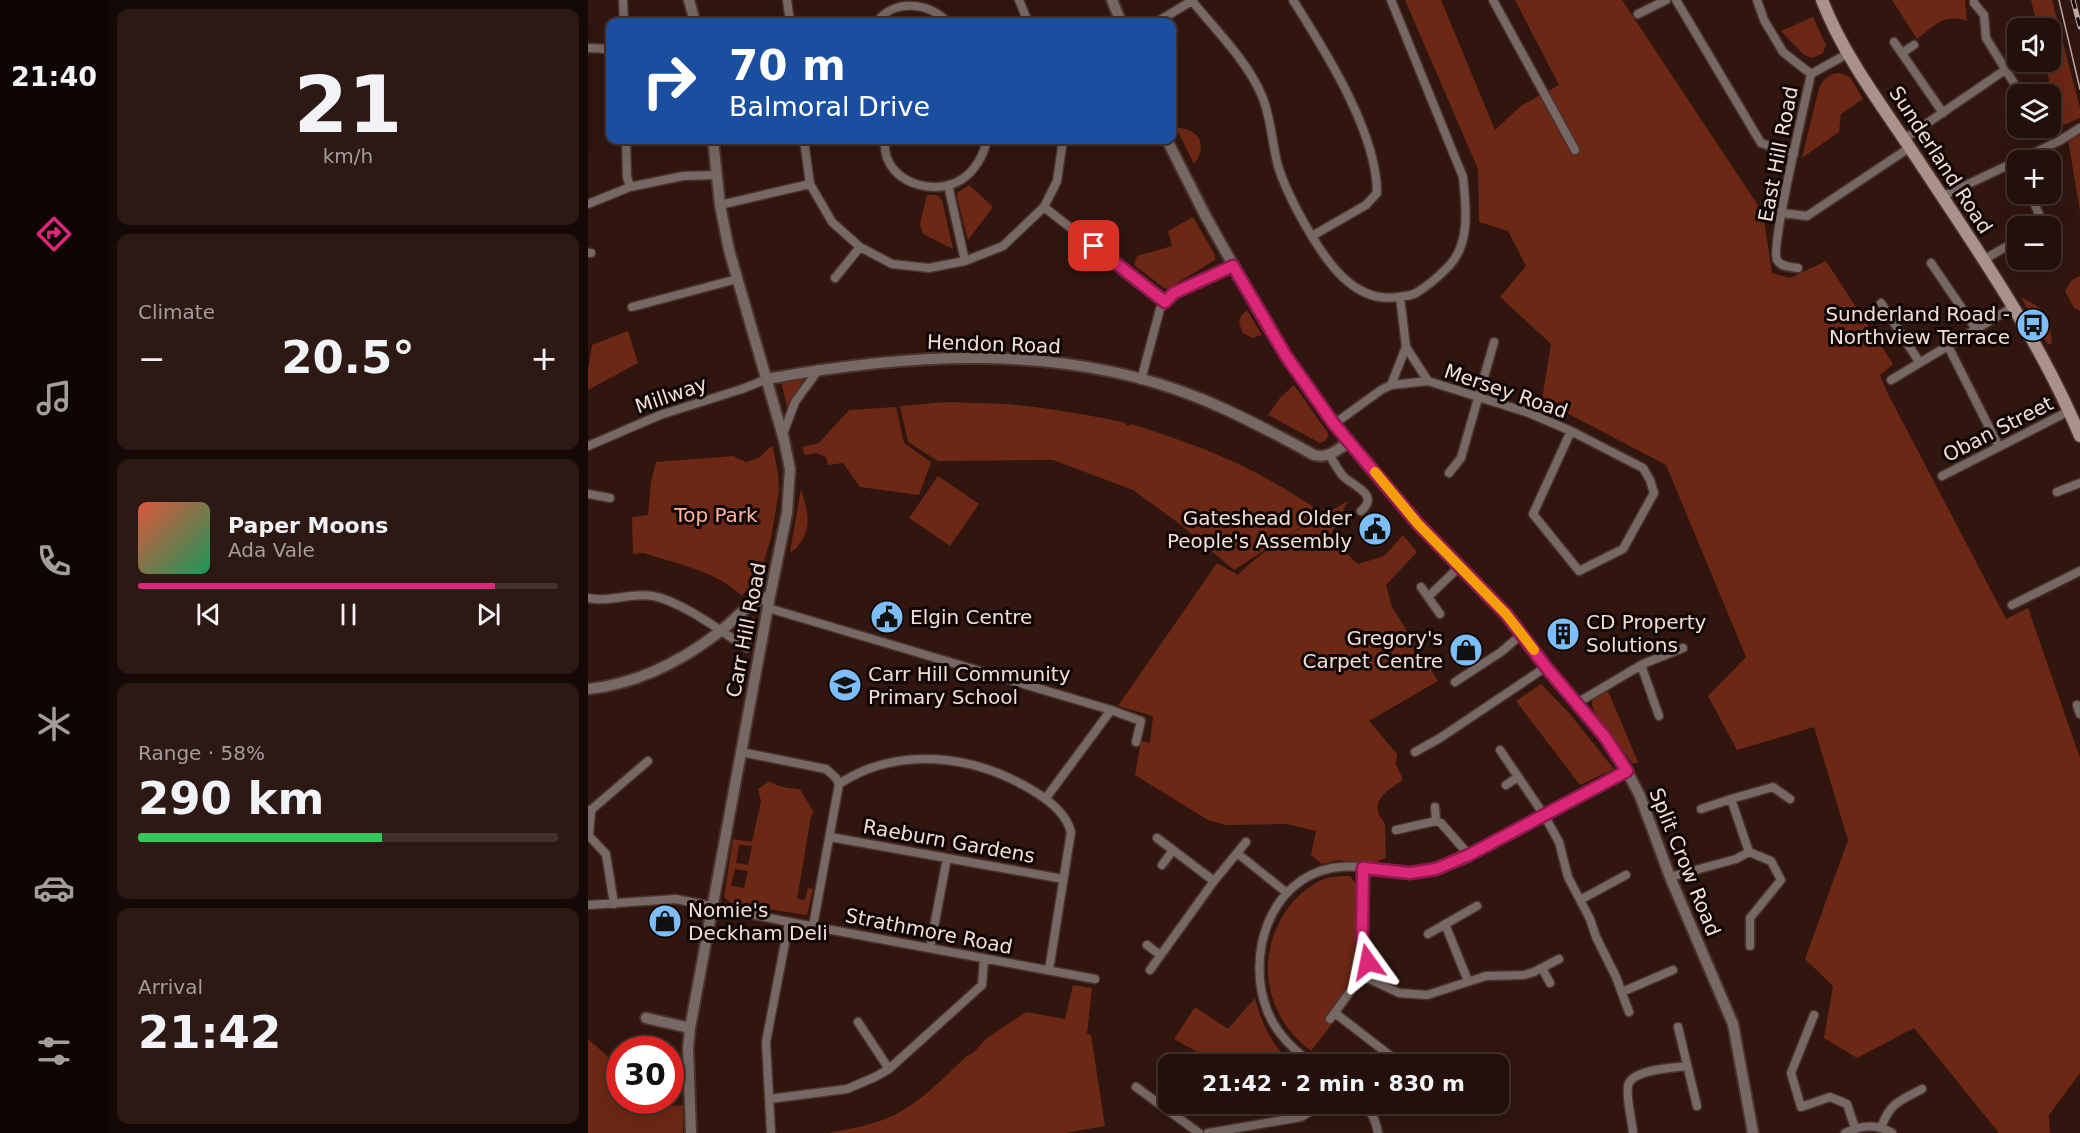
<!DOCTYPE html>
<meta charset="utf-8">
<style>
:root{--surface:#24100b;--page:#2c1914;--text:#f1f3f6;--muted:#a39d9d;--line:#41302c;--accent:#db2777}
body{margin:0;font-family:"DejaVu Sans",sans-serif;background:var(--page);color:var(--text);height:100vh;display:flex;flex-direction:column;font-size:22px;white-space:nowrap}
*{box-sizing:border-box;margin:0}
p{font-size:20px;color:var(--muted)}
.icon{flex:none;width:33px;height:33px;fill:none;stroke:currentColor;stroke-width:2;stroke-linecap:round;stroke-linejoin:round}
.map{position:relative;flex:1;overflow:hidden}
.sheet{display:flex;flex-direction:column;gap:9px;padding:9px;background:#140906;width:480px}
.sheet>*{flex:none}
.guide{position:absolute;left:18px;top:18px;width:570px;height:126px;border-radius:12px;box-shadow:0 6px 24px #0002,0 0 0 2px var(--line);background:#1a4fa0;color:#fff;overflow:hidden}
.controls{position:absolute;left:1419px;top:18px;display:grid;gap:12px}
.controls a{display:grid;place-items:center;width:54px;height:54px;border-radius:12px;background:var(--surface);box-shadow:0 6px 24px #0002,0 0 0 2px var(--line);font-size:30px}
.speed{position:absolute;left:18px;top:1036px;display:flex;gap:12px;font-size:30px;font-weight:700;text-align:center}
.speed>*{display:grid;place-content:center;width:78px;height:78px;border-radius:50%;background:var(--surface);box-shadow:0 6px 24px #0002,0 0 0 2px var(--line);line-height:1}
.speed .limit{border:9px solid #d22;background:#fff;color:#111}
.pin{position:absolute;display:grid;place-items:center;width:51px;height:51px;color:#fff;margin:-26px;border-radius:12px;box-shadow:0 3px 9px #0006}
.me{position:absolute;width:66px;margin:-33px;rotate:348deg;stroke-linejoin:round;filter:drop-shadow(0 0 4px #0008)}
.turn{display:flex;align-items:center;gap:21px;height:126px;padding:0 24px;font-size:27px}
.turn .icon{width:78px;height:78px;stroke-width:2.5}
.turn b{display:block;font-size:42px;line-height:51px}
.big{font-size:45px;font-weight:600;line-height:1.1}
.sheet .tile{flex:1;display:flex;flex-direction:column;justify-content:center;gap:9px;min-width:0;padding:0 21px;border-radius:12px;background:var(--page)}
.sheet .dial{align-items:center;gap:0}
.dial b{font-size:78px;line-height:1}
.song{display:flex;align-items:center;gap:18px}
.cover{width:72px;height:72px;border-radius:9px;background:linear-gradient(135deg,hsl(10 70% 55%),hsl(150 70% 35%))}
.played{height:6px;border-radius:3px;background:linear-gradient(90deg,var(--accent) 85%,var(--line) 85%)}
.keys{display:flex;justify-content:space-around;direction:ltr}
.heat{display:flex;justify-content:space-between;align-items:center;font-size:33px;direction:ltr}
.charge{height:9px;border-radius:4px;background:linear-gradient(90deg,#34c759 58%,var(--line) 0)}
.trip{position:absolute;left:570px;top:1054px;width:351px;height:60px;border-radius:12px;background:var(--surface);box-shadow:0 6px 24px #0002,0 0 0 2px var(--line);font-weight:600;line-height:60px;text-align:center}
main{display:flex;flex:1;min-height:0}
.menu{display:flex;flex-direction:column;width:108px;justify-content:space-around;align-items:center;background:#0e0604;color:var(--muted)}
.menu .icon{width:42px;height:42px}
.menu .active{color:var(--accent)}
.menu b{font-size:27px;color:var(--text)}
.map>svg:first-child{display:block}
</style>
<main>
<nav class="menu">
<b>21:40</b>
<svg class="icon active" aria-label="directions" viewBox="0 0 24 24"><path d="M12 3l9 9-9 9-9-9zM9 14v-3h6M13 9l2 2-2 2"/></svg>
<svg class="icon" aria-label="music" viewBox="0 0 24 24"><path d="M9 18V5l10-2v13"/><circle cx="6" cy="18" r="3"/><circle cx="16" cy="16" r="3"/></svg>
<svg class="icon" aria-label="phone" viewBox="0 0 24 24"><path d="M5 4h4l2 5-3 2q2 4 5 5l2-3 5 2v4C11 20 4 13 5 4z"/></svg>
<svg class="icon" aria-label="climate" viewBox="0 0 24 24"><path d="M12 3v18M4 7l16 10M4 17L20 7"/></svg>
<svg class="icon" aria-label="car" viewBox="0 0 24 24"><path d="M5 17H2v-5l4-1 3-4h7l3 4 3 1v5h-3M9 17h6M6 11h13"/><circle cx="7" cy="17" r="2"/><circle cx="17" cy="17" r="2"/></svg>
<svg class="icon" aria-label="filters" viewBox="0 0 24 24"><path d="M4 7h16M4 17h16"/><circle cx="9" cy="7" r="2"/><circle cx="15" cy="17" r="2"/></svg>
</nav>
<section class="sheet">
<div class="tile dial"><b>21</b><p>km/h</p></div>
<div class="tile"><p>Climate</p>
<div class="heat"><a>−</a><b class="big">20.5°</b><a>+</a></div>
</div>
<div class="tile">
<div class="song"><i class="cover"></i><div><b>Paper Moons</b><p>Ada Vale</p></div></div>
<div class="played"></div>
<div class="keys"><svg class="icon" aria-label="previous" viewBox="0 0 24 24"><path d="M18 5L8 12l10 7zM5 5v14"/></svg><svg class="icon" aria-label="pause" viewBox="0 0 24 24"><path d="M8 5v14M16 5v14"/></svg><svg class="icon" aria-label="next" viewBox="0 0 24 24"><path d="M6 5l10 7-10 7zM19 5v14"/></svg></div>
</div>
<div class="tile"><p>Range · 58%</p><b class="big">290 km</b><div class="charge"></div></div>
<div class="tile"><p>Arrival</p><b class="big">21:42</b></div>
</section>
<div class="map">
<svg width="1492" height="1133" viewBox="0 0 1492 1133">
<rect width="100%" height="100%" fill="#30160f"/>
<path fill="#6c2814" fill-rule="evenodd" d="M817,0H853L907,130L934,105L971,85L927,0H1034L1175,213L1184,273L1202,278L1238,261L1305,364L1292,375L1299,392L1418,619L1440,608L1492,758V1073L1461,1115L1462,1133H1411L1326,1028L1269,1058L1236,1038L1245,986L1217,959L1260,840L1226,727L1149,750L1120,696L1158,657L1078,465L954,400L963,344L912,297L938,266L920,231L891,222L890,169Z
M1304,0H1377L1379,21C1356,13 1346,26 1329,39Z
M1443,0H1464L1492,108V118L1471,127L1457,62H1462V28H1450Z
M1225,17L1238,45L1235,53L1225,58L1216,55L1193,31Z
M1251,73L1262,77L1275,99L1253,114L1251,132L1214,158L1231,88C1236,79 1240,74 1251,73Z
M588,128C612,128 620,146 606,164Z
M1492,134V211L1480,140Z
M381,185L405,207L380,240L369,197V193Z
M339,195H349L354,200L365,249L335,234L332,224Z
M605,217L627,255V260L579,289L576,288L546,265L549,256L584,246L580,231Z
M1492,276V311L1486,308L1477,291L1484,280Z
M1433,297C1460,311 1461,313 1464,343L1460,345Z
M659,310L674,335L664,338L655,333L651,323L653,316Z
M40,331L50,363L0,390V370L4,345Z
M214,378L215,381L199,407L193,381Z
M706,385L740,433C740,439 738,441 732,443L680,415L692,398Z
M358,402C378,403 399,403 419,404C459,408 499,414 538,423V425L541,426L543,424C603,443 654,461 708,496C716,501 729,508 733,514L646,570L593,525L545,490L465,460L350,461L320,442L312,406Z
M308,407L316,443L343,462L331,495L272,487L255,463L240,465L238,457L228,453L217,455L214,447L231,443L261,410Z
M185,447L190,474L191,491L183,538L173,571L154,596C129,571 88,564 56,553L45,554L44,517L60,515L63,482L68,462L145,456L158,462L171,458L181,448Z
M350,476L391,504L362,546L321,518Z
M213,489C218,507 225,524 213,542C209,547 208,550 202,552Z
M760,501L741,538L770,564L796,556L815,535L829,552L798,585L804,607L850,681L781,721L809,754L808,764L815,780C805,787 786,797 790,812C791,817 796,820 797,825C798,836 797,847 798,858L790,861L793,867L751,860L734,864L723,855L728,831L698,824L638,825L620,820L547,775L553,741L562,743L565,716L530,706L629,563L650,575C677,546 725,521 760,501Z
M165,616L169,620L163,647L144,635Z
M953,684L981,713L1026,769L992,785L928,701Z
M1020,691L1050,762L1045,764L1006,712L1004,705L1005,698Z
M182,781C189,788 203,788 212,789L226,813L223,816L209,899L217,900L220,888L225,889L219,915L143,903L136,897L145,839L164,842L173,801L170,789ZM151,845L164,846L160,865L148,863ZM147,869L160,871L156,888L143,886Z
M754,876H762L769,885V941L777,967L738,1019L744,1024L723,1051C676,1016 666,956 700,908C708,897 723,884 736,879C741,877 748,877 754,876Z
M485,985L504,988L499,1034L503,1035L517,1126L477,1133H241C259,1129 280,1126 297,1119C329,1107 354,1079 379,1056L385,1053L399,1038L438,1012L477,1019Z
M667,998C674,1024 683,1044 703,1063L693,1065H627V1062L586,1039L607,1007L640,1029Z
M0,1039L31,1066L32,1101H69L75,1107L95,1105V1133H0Z"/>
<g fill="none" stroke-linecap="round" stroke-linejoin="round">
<g stroke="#4b322b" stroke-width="11">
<path id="minor" d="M35,0L36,22
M199,0L202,22
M431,0L440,22
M705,0C737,51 789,132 789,193L778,205L724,236
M905,0L987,150
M1088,0L1173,143L1206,154
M1169,0L1176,20L1195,52L1223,74
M1386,0V3L1396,15L1398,38L1432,93
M604,1C627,29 660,62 674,96C683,117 684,144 690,166C697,188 708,209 719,228C738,261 766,304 810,297C816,296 823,296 828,293C840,286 850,277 860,267C883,244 878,207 875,177L803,0
M1050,14L1078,0
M289,22C304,0 341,1 359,22
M569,22L605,0
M1306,42L1355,113
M0,48L22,49
M1314,53L1326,45
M1316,139L1417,70
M38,140L39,177L42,187
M216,140L222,184L244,222L272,247L304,264L341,268L377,261L415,246L456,207L469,181L475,140
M296,140C297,145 297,153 299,158C310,185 346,194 371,181C386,173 396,155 399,140
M360,185L377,261
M1353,197L1471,141L1492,128
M1444,198L1456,226
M0,204L42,187L95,176L128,175
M132,205L222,184
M456,207L577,302
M1194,213L1219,216L1321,148
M1462,240L1469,253
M0,253H3
M1395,260L1430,240
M1343,263L1388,329
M1210,268C1203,267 1193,267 1189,260C1182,247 1218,99 1223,74L1261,53
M247,278L272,247
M812,297L818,347L840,381
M1293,303L1332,363
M44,307L149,279
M1360,346L1411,447
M553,380L572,309C587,286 620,277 645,266
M1303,380L1425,307
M803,385L818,347
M746,424L793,390L803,385L840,381L941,413L983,431L1055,468L1062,480L1066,493L1035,549L991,571L945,514L983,431
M195,434L207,402L231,369
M0,446L72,415L154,389L179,379
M741,455C746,462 750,470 755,476C766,487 792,494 773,511
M861,473L873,458L906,342
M1354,476L1481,411
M1469,492L1492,483
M0,494L22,498
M833,587L852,614
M840,597L871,567
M0,598C21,603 44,592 65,596C95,602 134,632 159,648
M1424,605L1492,571
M180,608L523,710L553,721L548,742
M1053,665L1071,716
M867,682L913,652L934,634
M989,703L1055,664L1095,648
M1489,705L1492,714
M912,750L956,815L971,842L980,877L1002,919L1008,937L1028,977L1041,1012
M153,752L238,769L248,778L251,784C310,745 386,755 444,790C461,800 478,813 483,832L461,970
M827,752L852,738L958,667
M918,785L930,777
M458,798L523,710
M847,807L848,821
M1113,809L1143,799
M0,810H3L1,836L18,854L26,904
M3,810L60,761
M808,830L848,821L853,823L881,855
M242,837L475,879
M569,838L626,881
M1161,852L1183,861L1193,880L1162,918V946
M649,853L699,893
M574,865L585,850
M1082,877L1148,859L1161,852L1143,799L1185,787L1202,799
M992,900L1038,875
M0,905L88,899L201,922L507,979
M857,924L880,981
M225,926L251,784
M840,934L889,906
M559,945L572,955
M342,948L359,858
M954,968L962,983
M562,970L626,881L658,842
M775,976L811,993L839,995L898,976L936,975L946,972L971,959
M1034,992L1085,970
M747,1013L813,1064
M1226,1015L1203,1073L1213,1107L1242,1097L1259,1104L1267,1128
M742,1019L780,967L774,942L775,868
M270,1022L301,1069
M1090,1027L1109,1106
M726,1065C706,1050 688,1034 679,1010C658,956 681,880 744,868C779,861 811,880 848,869C873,861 895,847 918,835C958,814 999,793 1039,771
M548,1087L611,1133
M181,1099L259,1089L287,1077L301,1069L394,985L396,959
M775,1104C784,1111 788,1122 790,1133
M1293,1128C1302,1102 1312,1101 1334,1089
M183,1133L178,1042L201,922
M620,1133L713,1117L734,1104
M1045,1133C1044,1119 1038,1100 1040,1086C1043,1069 1085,1068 1099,1066
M1257,1133C1273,1125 1288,1123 1304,1133"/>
</g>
<g stroke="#4b322b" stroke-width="14">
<path id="tertiary" d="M101,0L107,22
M524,0L533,22
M579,140L617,215L666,302L698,356L746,424L830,524L918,614L958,667L1017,737L1039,771L1052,796L1082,877L1145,1024L1165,1133
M179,379C321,353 475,343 611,398C651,414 688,434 726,455C740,459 749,450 761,442
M0,689C48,684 92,662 130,633C149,619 157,603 182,596
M58,1018L102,1028
M103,1133L100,1048L102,1028L182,596L199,513L202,469L196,440L141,250L132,205L125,140"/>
</g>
<g stroke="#4b322b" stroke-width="15">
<path id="secondary" d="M1234,0C1254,52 1289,99 1320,145C1382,239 1449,333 1492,436"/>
</g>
<use href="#minor" stroke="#766864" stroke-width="8"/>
<use href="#tertiary" stroke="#766864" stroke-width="10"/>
<use href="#secondary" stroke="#a9928b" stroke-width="12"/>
<path stroke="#bfaaa5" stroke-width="1.5" d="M1471,0L1492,89"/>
<g stroke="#bfaaa5" stroke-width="5">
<path id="rail" d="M1485,0L1492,27"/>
</g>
<use href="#rail" stroke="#100604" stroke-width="3" stroke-dasharray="9" stroke-linecap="butt"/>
</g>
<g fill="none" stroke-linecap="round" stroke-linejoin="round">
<g stroke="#8e194d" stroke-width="15">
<path id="route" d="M506,246L577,302L586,293L645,266L698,356L746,424L830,524L918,614L958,667L1017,737L1039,771L881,855L848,869L822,873L775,868L774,942L780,962"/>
</g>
<use href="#route" stroke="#db2777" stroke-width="10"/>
<path stroke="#f59e0b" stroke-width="10" d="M787,472L830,524L918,614L946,650"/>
</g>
<defs>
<g id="bus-disc" transform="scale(1.725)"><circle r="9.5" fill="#7cbef9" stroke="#100604"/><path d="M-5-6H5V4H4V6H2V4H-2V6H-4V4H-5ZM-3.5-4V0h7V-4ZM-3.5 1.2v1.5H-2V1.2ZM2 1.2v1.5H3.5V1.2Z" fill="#111"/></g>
<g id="civic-disc" transform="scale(1.725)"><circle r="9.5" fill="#7cbef9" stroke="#100604"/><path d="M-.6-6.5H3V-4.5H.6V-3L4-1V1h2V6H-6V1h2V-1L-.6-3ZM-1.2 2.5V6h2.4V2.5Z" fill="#111"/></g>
<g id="building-disc" transform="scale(1.725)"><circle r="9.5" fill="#7cbef9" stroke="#100604"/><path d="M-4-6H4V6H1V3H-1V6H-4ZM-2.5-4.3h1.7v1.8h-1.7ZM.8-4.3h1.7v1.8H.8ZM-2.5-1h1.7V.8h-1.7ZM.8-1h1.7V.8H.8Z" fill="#111"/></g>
<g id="shop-disc" transform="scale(1.725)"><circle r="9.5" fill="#7cbef9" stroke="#100604"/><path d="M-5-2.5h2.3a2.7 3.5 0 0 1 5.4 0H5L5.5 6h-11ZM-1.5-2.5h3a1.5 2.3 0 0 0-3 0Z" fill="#111"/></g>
<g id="school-disc" transform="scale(1.725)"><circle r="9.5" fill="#7cbef9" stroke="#100604"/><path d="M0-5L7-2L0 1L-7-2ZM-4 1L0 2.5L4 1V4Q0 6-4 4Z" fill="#111"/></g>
</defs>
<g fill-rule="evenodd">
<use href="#bus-disc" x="1445" y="325"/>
<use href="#civic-disc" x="787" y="529"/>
<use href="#civic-disc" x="299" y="617"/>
<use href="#building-disc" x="975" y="634"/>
<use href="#shop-disc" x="878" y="650"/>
<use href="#school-disc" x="257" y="685"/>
<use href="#shop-disc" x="77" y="921"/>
</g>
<g text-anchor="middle" stroke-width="6" stroke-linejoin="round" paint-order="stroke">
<g font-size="20" fill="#f2dfda" stroke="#100604">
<text transform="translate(1190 154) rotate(-79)" y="7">East Hill Road</text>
<text transform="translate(1353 160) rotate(57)" y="7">Sunderland Road</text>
<text transform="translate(406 344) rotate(2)" y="7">Hendon Road</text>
<text transform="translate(918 391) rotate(19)" y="7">Mersey Road</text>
<text transform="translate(83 395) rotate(-19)" y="7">Millway</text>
<text transform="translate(1410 429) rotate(-27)" y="7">Oban Street</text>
<text transform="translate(158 630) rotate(-79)" y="7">Carr Hill Road</text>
<text transform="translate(361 841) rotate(10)" y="7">Raeburn Gardens</text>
<text transform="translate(1097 862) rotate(68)" y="7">Split Crow Road</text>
<text transform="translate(341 931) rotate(11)" y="7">Strathmore Road</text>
</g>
<g font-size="20" fill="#f2dfda" stroke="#100604" text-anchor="start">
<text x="1422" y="321" text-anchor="end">Sunderland Road -<tspan x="1422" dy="23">Northview Terrace</tspan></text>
<text x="764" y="525" text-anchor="end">Gateshead Older<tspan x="764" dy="23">People's Assembly</tspan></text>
<text x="322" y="624">Elgin Centre</text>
<text x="998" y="629">CD Property<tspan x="998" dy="23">Solutions</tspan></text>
<text x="855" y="645" text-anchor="end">Gregory's<tspan x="855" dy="23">Carpet Centre</tspan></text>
<text x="280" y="681">Carr Hill Community<tspan x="280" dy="23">Primary School</tspan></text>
<text x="100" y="917">Nomie's<tspan x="100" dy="23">Deckham Deli</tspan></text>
</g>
<g font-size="20" fill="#ffb5a1" stroke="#100604">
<text x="128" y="522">Top Park</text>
</g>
</g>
</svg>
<div class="controls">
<a><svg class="icon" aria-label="sound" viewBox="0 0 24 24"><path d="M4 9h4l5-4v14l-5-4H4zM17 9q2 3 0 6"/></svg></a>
<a><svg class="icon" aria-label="layers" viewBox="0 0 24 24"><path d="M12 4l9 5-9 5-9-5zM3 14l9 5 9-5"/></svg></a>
<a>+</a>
<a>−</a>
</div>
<div class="speed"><div class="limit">30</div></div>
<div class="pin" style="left:506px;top:246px;background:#d93025"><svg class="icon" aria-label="arrive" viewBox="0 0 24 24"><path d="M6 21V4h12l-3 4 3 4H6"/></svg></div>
<svg class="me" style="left:780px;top:962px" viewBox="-20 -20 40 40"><path d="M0-17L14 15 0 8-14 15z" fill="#db2777" stroke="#fff" stroke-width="4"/></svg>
<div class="trip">21:42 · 2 min · 830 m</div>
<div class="guide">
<div class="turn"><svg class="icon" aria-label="right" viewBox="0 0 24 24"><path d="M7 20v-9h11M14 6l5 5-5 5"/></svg><div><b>70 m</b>Balmoral Drive</div></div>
</div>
</div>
</main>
